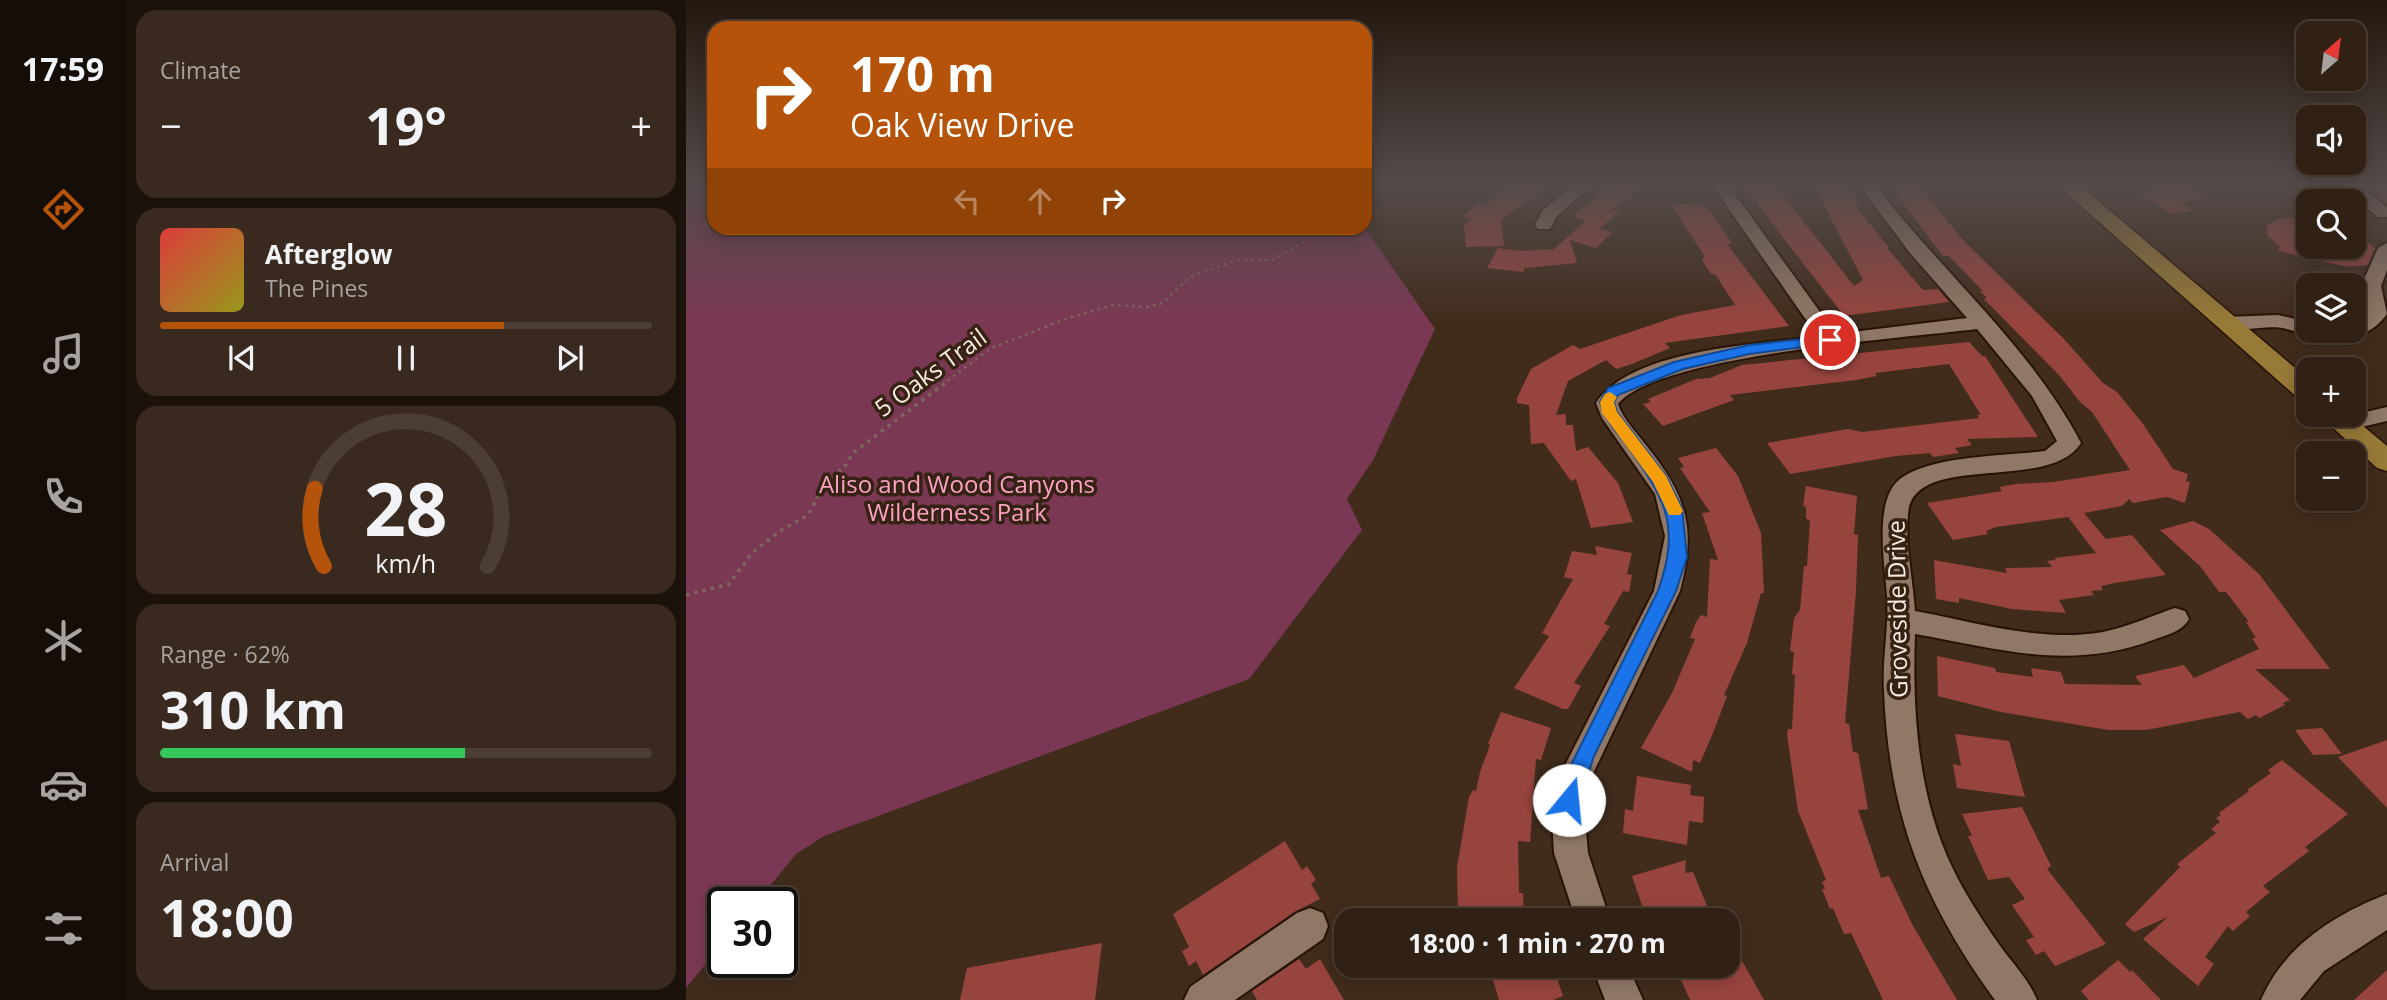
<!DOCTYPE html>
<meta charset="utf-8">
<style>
:root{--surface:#312115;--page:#39291e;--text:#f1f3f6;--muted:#a8a3a0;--line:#4c3e34;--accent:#b45309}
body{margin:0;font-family:"Open Sans",sans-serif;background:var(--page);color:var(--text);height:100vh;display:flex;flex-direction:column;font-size:26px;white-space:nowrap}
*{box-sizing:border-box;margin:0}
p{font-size:23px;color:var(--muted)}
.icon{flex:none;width:38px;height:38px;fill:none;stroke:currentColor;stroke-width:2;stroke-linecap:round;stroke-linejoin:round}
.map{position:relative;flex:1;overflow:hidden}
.side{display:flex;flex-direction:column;gap:10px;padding:10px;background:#1b120c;width:560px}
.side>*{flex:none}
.guide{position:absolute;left:21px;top:21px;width:665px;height:214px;border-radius:21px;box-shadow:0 4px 18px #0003,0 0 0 2px var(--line);background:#b45309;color:#fff;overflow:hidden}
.needle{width:46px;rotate:28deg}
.buttons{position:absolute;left:1610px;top:21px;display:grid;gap:14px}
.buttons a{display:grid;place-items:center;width:70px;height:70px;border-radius:14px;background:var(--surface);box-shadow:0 4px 18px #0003,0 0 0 2px var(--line);font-size:35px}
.speed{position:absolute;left:21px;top:887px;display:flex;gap:14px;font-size:35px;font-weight:700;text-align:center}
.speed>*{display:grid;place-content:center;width:91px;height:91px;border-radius:50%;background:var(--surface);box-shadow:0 4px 18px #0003,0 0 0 2px var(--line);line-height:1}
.speed .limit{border:4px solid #111;border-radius:10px;background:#fff;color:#111}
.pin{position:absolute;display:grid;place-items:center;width:60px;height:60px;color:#fff;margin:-30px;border:4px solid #fff;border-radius:50%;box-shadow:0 2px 7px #0007}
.me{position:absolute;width:77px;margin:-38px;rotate:17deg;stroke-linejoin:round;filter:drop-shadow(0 0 5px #0008)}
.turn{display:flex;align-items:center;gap:24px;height:147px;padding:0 28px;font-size:32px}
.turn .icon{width:91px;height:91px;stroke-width:2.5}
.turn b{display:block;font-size:49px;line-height:60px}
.lanes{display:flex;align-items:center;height:66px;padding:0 28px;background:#0003;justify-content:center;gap:35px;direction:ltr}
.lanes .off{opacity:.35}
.big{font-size:52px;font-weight:700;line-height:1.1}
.side .card{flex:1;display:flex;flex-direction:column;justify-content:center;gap:10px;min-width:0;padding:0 24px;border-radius:21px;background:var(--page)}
.side .dial{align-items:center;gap:0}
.dial svg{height:182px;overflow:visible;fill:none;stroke:var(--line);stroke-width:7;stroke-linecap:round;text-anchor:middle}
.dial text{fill:var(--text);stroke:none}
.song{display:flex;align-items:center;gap:21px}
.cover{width:84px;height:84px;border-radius:10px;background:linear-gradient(135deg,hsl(0 70% 55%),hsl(60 70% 35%))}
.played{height:7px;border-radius:4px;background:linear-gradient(90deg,var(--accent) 70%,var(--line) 70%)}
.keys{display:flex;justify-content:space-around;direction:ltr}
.heat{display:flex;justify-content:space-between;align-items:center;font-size:38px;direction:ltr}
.charge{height:10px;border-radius:5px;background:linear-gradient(90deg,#34c759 62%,var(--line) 0)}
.trip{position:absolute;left:648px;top:908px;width:406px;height:70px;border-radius:21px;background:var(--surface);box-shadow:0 4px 18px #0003,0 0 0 2px var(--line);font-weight:700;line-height:70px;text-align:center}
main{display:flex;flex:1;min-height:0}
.dock{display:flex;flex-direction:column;width:126px;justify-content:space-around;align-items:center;background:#140d08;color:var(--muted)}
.dock .icon{width:49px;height:49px}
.dock .active{color:var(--accent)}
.dock b{font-size:32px;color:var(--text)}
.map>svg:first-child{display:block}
</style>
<main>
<nav class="dock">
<b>17:59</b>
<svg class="icon active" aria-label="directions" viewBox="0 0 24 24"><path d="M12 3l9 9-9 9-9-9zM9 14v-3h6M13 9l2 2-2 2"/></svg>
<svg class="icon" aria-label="music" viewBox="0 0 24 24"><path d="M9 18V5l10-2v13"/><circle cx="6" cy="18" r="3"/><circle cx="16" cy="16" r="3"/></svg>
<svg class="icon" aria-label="phone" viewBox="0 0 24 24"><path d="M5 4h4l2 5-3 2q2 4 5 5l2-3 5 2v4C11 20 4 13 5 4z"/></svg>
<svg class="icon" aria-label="climate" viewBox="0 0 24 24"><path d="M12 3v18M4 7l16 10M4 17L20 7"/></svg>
<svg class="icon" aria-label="car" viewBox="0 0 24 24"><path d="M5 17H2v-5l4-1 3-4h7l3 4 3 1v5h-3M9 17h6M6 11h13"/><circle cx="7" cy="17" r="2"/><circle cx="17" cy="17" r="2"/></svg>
<svg class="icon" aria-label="filters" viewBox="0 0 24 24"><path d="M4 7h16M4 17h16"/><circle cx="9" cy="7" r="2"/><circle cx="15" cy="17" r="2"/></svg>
</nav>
<section class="side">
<div class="card"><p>Climate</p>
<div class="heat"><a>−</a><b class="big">19°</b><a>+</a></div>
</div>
<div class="card">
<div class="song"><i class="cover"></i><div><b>Afterglow</b><p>The Pines</p></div></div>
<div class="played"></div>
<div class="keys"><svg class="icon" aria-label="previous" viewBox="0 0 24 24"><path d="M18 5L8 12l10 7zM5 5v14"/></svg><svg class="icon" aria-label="pause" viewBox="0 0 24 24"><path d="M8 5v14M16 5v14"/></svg><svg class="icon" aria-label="next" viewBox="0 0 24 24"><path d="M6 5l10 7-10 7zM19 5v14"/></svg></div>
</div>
<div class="card dial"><svg viewBox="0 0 100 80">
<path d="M14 69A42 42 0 1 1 86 69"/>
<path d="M14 69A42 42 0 0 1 10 35" stroke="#b45309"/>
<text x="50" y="56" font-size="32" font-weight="700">28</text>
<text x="50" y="72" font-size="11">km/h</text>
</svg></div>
<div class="card"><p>Range · 62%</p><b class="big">310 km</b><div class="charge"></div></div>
<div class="card"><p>Arrival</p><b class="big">18:00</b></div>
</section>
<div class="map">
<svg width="1701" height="1000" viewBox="0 0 1701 1000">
<rect width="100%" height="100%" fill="#412c1c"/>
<path fill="#7b3855" d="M0,182H28V228H679L749,329L687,460L661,499L676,530L563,679L138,836L110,854L70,903H37V943L0,988Z"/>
<path fill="#98443e" d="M831,182H869L815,220L818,246L780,247L778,225L785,219L776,217L792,203L799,205Z
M927,182H963L924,211L934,210L914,229L926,232L910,248L884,240L891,263L839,268L837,272L801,268L812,248L835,251L868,249L899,221L888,217L892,212Z
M1054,182H1087L1168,286L1177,280L1126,182H1161L1173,205H1169L1203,248H1201L1237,290L1252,289L1263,302L1158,316Z
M1201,182H1230L1276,239L1378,339L1417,383L1431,392L1457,424L1487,469L1502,474L1500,481L1504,482L1499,503L1481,497L1447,503L1443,499L1436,506L1398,513L1420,539L1446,535L1480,575L1429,583L1415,586L1417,590L1405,591L1408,595L1373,600L1380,613L1326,609L1273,598V603L1250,599L1248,560L1321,573L1319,568L1366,567L1361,561L1370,560L1368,558L1410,553L1382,517L1310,527L1300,531L1302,534L1267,540L1241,503L1316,491L1313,487L1330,484L1367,482L1444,470L1406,412L1394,402L1373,375L1298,299L1301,298L1294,291H1297L1263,256H1257Z
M1671,182H1691L1701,190V204Z
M1495,183L1520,197L1495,203L1507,211L1485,214L1453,193Z
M1015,203L1018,208H1022L1046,243L1041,244L1103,326L979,343L984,348L946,364L930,369L920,360L882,381L870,415L880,414V425H887L890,451L902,447L932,483L947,522L905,528L890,479L885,481L858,443L845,444L843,405L831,403V398L845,369L887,345L894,349L995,315L1049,305L1029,274H1025L1016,260L1018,255L985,205Z
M1594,218H1622V247H1668V231L1689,248L1682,265L1662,267L1592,251L1594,247L1582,236L1581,226Z
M1283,342L1296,356H1299L1352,437L1281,439L1286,445L1269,448L1273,453L1247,457L1244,453L1210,456L1104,474L1081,443L1162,429L1176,432L1293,418L1291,415H1295L1263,364L1189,373L1191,376L1170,380L1044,395L1048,400L977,426L957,404L965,402L962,399L1010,379L1024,378L1056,365Z
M1030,448L1052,476L1075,533L1078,593H1075L1061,643L1038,695L1041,696L1027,733L1014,763L1007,760L1006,772L955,748L986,693L1009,639L1004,638L1010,622L1015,615L1021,617L1024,559L1032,560L1016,513L1024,512L994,468L998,467L992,458Z
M1120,486L1171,496L1168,534L1172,535L1170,591L1159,723L1163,724L1167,752L1172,753L1182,809L1172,810L1195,878L1203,876L1227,926L1271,1000H1197L1165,933L1158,934L1147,908L1144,909L1136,889H1139L1136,882L1140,880L1112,811L1101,734L1102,729H1106L1109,675L1106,674L1108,652L1104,651L1108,618L1114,610L1118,566H1121L1124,520L1120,519V507L1117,506Z
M1507,521L1523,529L1573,574L1644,669H1569L1604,700L1597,703L1599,705L1573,718L1570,715L1562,719L1554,712L1460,730H1423L1315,712L1252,696L1251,656L1309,668L1310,672L1347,677L1345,668L1375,672L1379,684L1456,685L1449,676L1498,665L1508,678L1573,649L1566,638H1570L1560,622H1563L1540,592H1533L1514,566L1474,530Z
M909,546L946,553L941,574L946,575L943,592L937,591L918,624L924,626L888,683L895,686L882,709H877L828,688L863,636L856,633L887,579L878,577L886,551L911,555Z
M815,712L865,728L855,760L850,759L844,842L832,841L833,893H837L838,920H772L771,867L783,797L787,790L790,791L794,772L804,745L802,744Z
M1636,728L1656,754L1627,755L1609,730Z
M1269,734L1323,741L1339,797L1271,788L1267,764L1275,766Z
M1701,740V808L1652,757Z
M1596,760L1662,814L1619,847L1623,851L1577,886L1584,892L1560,912L1564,916L1547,931L1542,926L1519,957L1528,964L1512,986L1457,939L1482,917L1448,932L1439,924L1494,867L1491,864L1530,833L1525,829L1534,822L1530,818L1535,815L1533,813L1563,791L1561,790L1585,773L1582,770Z
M951,776L1005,785L1004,795L1018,797L1017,823L1003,821L1001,845L937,833L939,809L947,811Z
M1336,807L1365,866L1361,869L1420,944L1369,966L1358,951L1350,955L1340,940L1348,937L1326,905L1339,899L1323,877L1302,880L1282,836H1286L1276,814Z
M599,841L616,870L621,866L630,880L625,884L634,899L610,911L517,975L510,961L503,966L496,951L503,947L487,914Z
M1000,860L999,873L1007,872L1027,920H961L946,876Z
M1041,934L1078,1000H1004L989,966H1041Z
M416,943L409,1000H274L281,968Z
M613,959L620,969L634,959L658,1000H571L566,991Z
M1432,960L1444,972L1446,970L1475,1000H1403L1395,991Z
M803,966H876L880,978L872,981L877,996L867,1000H813Z
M1701,970V1000H1668Z"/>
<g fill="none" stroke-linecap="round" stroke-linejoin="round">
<g stroke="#271305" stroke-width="4">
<path id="minor" d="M891,182H909L871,216L864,229H852L849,225L857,210Z
M1024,182H1040L1150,334L1281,318L1224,253L1171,182H1187C1254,271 1343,344 1395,443C1363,494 1227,450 1222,514C1219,545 1227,580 1229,611C1290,622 1355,643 1417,632C1442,627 1465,616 1489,608L1499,611L1503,619C1496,632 1480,635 1467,640C1384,671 1313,649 1229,634C1226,712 1232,798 1267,869C1279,894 1296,920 1312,943C1325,962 1342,978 1351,1000H1309C1237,901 1203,815 1198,691C1196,660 1203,628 1201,596C1199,565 1187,500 1214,479C1245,455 1319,456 1359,451L1371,441L1346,396L1291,329C1221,338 971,355 932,404C937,420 953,435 963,449C1002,498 1010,530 994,591L902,784L899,820L902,853L924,920H890L868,853L866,820L870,783L968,591L979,536L969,494L916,418L910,403C945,349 1072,344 1132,337Z
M1649,182H1667L1701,207V217H1692Z
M1701,243V270L1695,286L1701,314C1691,327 1678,338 1661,333L1659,331H1668V323L1681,313L1675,286L1692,248Z
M1592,315L1622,322V331H1630C1620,336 1608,331 1597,328C1580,324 1540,336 1530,323L1540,317Z
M1701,407V421L1658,431L1650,429L1647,424L1650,419Z
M1701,894V930L1638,971L1614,1000H1575C1598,946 1648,915 1701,894Z
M624,908L637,913L642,926L637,939L549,1000H498L504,987L611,913Z
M906,966H942L957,1000H919Z"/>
</g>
<g stroke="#271305" stroke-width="3">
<path id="major" d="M1368,182H1390L1622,379V401L1613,399Z
M1633,415H1664L1701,446V471L1691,468Z"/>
</g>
<path stroke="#7b685a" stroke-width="2.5" stroke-dasharray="2.5 4.5" stroke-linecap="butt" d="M679,183L683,182
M0,203L28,198
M256,385L305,348L385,317L428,305L461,307L477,303L504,277L551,260H587L616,243L631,228"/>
<path stroke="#7b685a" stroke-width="3.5" stroke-dasharray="3.5 5" stroke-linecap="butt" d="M0,595L43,584L66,553L94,531L122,515L138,485L159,466L167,453L259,383"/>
<use href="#minor" fill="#917866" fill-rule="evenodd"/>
<use href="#major" fill="#987a37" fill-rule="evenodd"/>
</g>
<linearGradient id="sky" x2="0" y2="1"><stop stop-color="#24180f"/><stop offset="0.57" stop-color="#544b4b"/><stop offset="1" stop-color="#544b4b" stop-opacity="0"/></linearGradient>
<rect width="1701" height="322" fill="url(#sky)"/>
<path fill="#1a73e8" stroke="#114b97" stroke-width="2" d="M1144,336L1150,340L1148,343L1063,354L997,369L932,395L928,402L931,412L980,476L996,508L1001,557L990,591L908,756L891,807L883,810L876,807L873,800L876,783L972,591C996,524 978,497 939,443C929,430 918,418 914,402L922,388L988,362L1063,345Z"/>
<path fill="#f59e0b" d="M924,392L931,397L928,402L931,412L980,476L997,511L994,515H983L967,482L916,413L914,402L919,394Z"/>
<g text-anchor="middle" stroke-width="7" stroke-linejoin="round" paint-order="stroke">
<g font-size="24" fill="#f9ebe1" stroke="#362212">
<text transform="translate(245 373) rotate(-36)" y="8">5 Oaks Trail</text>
<text transform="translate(1212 609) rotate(-91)" y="8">Groveside Drive</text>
</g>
<g font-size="24" fill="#fba1c4" stroke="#362212">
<text x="271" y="493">Aliso and Wood Canyons<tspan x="271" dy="28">Wilderness Park</tspan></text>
</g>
</g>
</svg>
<div class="buttons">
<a><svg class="needle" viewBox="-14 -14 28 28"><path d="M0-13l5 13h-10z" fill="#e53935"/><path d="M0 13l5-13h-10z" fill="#a8a3a0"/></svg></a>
<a><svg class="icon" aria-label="sound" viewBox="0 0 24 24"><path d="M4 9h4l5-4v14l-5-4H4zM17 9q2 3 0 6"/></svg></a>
<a><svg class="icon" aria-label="search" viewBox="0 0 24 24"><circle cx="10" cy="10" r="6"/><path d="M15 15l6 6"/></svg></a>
<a><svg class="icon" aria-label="layers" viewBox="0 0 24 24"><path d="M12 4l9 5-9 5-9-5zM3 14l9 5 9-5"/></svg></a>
<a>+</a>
<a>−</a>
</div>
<div class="speed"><div class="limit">30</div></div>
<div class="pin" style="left:1144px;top:340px;background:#d93025"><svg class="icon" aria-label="arrive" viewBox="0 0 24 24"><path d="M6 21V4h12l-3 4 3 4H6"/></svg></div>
<svg class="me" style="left:883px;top:800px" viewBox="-20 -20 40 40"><circle r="19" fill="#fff"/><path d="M0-13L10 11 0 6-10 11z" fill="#1a73e8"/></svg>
<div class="trip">18:00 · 1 min · 270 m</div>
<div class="guide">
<div class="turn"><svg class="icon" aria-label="right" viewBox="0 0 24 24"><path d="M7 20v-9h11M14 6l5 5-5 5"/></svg><div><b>170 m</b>Oak View Drive</div></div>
<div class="lanes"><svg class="icon off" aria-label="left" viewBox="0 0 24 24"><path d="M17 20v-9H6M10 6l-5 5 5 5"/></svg><svg class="icon off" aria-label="ahead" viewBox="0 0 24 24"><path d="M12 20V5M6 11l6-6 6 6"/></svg><svg class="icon" aria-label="right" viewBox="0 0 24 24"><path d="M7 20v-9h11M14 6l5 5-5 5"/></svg></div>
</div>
</div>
</main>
